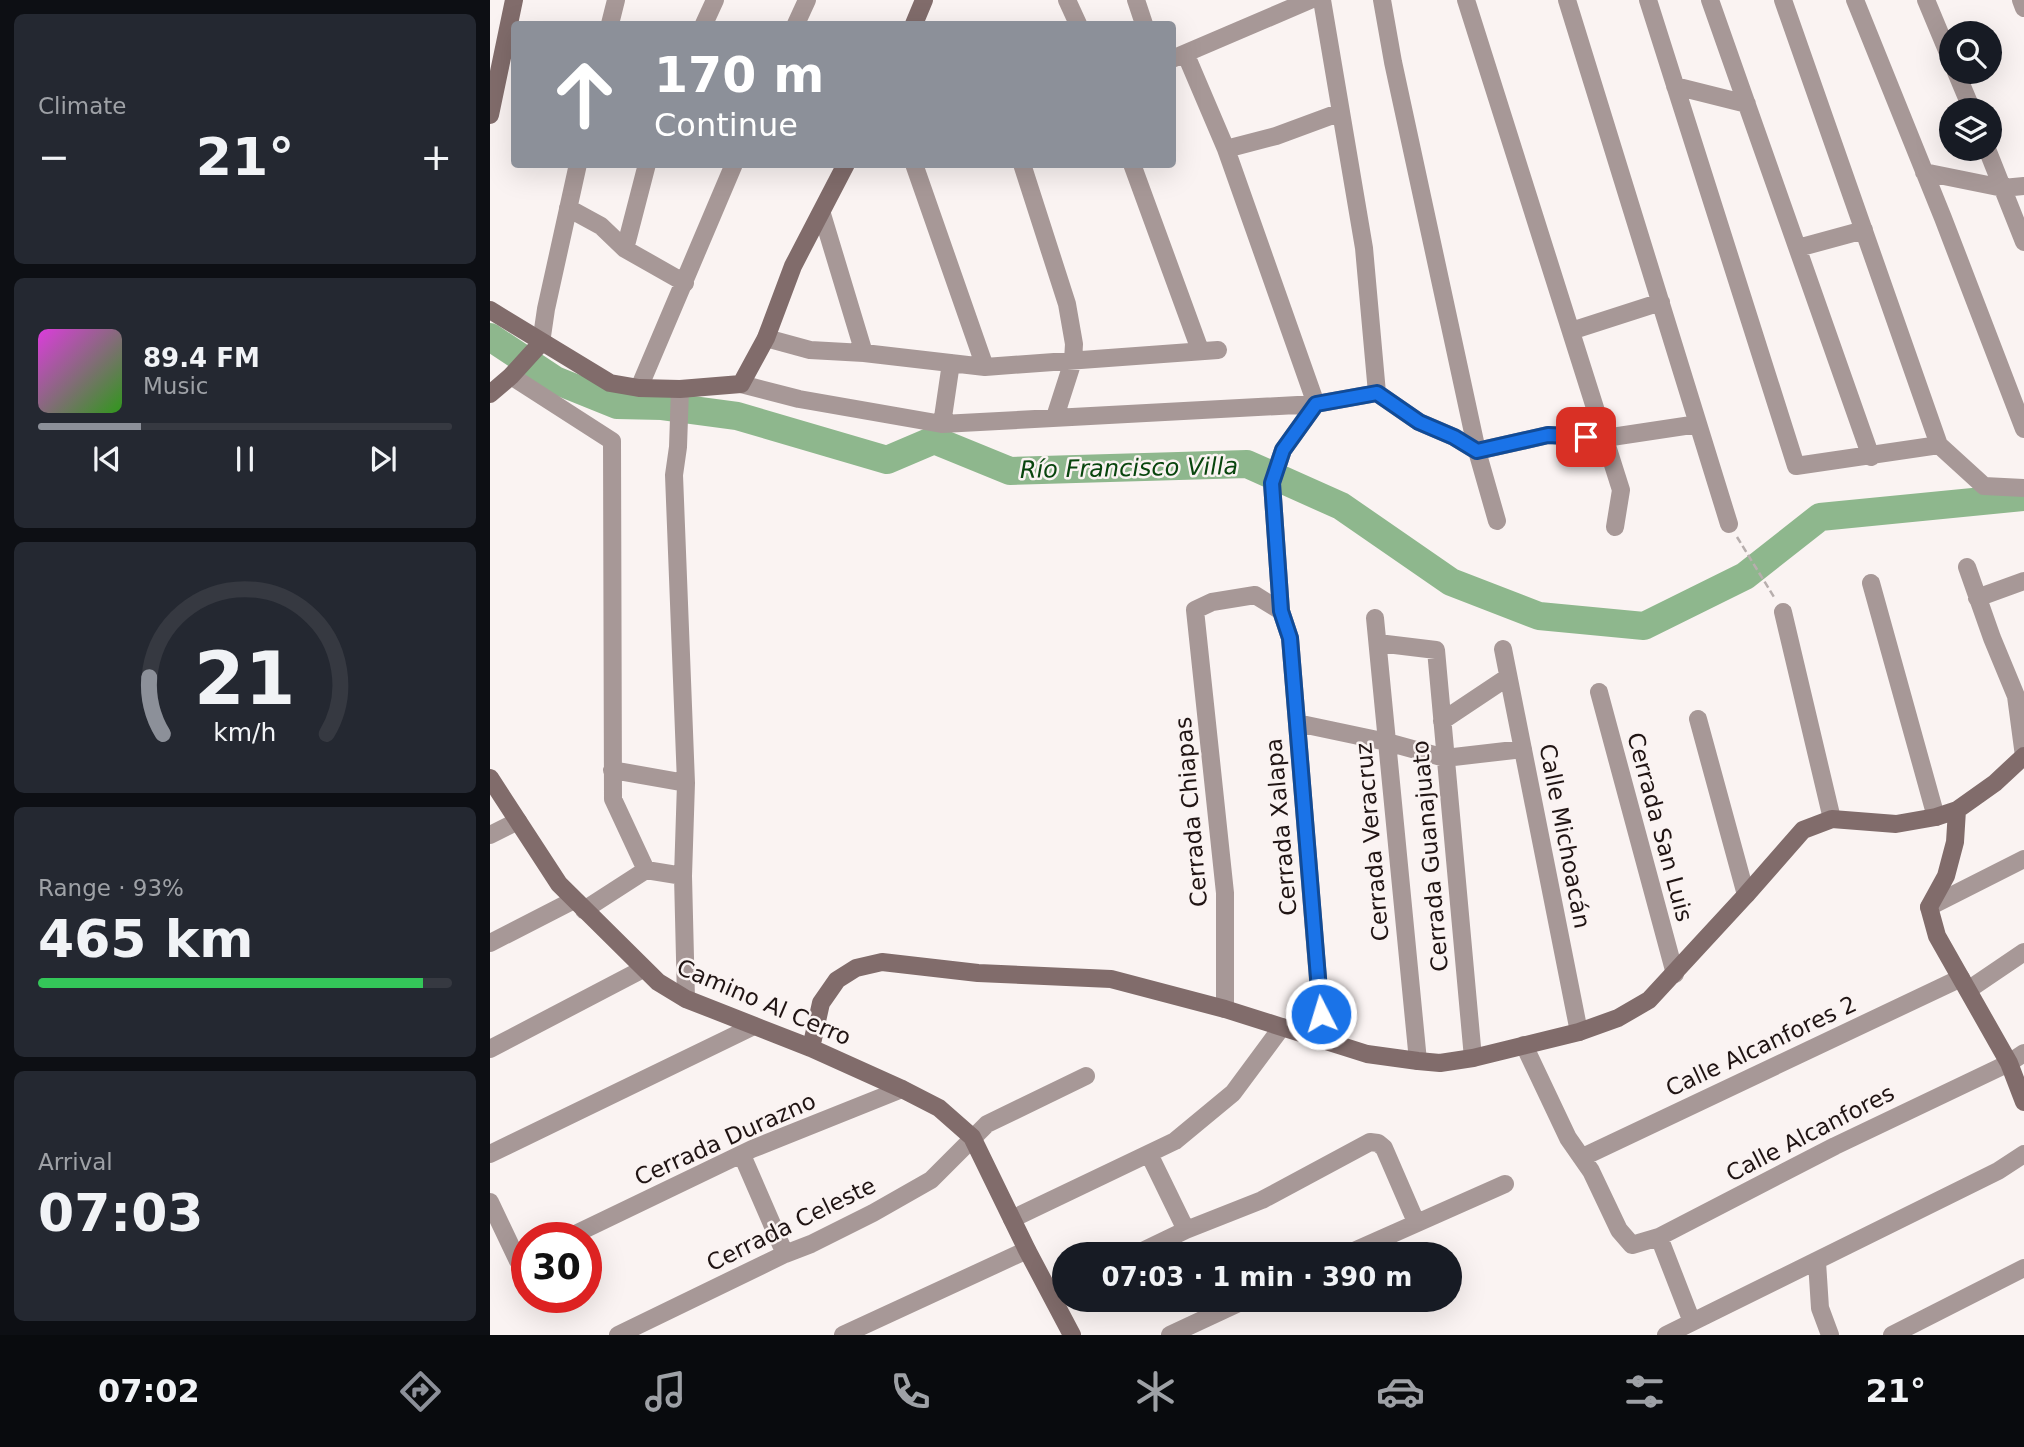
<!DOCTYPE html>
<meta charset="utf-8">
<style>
:root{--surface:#171b24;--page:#242831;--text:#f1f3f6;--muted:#9ea1a6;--line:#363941;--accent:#8c9099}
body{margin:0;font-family:"DejaVu Sans",sans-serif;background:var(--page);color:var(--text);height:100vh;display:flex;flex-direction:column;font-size:26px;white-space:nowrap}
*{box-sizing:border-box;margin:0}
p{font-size:23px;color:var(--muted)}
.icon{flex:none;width:38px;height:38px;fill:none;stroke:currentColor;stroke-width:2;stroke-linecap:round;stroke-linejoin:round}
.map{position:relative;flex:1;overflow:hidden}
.drawer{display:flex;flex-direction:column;gap:14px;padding:14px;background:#0d0f14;width:490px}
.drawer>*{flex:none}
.guide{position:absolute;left:21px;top:21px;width:665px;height:147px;border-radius:7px;box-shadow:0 7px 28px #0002;background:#8c9099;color:#fff;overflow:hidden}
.controls{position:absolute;left:1449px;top:21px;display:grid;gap:14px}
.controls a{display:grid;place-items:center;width:63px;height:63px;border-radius:50%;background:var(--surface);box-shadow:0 7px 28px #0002;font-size:35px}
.speed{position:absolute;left:21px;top:1222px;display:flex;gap:14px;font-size:35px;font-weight:700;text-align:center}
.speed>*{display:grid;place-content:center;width:91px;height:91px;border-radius:50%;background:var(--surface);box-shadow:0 7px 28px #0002;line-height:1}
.speed .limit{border:10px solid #d22;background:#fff;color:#111}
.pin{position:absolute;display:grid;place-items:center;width:60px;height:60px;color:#fff;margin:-30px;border-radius:14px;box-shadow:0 4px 10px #0006}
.me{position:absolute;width:77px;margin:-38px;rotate:355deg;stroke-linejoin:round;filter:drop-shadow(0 0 5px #0008)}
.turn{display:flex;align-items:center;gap:24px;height:147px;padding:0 28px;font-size:32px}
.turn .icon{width:91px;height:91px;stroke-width:2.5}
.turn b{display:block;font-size:49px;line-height:60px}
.big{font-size:52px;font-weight:800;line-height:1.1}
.drawer .tile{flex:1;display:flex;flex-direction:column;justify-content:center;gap:10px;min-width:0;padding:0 24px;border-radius:10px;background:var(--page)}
.drawer .dial{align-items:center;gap:0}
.dial svg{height:182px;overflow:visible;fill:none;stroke:var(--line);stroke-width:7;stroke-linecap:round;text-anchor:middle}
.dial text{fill:var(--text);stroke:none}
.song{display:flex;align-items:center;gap:21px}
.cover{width:84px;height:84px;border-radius:10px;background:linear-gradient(135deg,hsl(300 70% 55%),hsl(110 70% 35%))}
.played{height:7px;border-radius:4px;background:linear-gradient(90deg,var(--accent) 25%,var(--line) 25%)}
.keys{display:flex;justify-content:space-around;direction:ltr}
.heat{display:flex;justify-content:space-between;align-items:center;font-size:38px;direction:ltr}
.charge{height:10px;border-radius:5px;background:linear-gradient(90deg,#34c759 93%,var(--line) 0)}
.trip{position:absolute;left:562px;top:1242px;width:410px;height:70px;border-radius:35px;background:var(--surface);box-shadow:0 7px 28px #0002;font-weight:800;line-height:70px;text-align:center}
.tabs{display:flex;height:112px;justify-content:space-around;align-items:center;background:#090b0e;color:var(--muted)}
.tabs .icon{width:49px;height:49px}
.tabs .current{color:var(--accent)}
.tabs b{font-size:32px;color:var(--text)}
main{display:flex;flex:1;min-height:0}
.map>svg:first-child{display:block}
</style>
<main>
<section class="drawer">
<div class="tile"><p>Climate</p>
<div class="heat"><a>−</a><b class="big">21°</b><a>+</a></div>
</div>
<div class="tile">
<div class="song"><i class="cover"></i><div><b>89.4 FM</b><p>Music</p></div></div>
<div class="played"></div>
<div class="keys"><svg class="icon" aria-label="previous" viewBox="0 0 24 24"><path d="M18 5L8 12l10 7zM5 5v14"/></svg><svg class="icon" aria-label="pause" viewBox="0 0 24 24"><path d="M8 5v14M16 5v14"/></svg><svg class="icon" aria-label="next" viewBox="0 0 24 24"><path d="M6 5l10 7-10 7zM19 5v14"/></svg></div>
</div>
<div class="tile dial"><svg viewBox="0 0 100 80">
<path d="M14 69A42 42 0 1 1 86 69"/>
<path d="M14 69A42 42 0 0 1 8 44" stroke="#8c9099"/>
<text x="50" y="56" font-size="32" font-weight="700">21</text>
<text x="50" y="72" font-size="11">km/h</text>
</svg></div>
<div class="tile"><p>Range · 93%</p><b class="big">465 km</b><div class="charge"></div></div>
<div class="tile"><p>Arrival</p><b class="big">07:03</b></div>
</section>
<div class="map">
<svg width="1534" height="1335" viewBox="0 0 1534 1335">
<rect width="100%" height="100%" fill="#faf3f2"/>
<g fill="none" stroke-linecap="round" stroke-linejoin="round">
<path stroke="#8eb78d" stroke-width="28" d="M0,337L65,380L127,405L172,406L247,416L397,460L444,440L520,471L757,464L851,506L961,582L1049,616L1154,626L1255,576L1330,517L1534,497"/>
<path stroke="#b7aead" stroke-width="2.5" stroke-dasharray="7 3.5" stroke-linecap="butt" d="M1247,537L1284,597"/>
<path stroke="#a79897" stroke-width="18" d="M577,0L588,24
M646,0L654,24
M832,0L874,248L887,393
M892,0L903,62L987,451L1007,521
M976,0L1131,490L1125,527
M1077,0L1239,524
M1158,0L1306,466L1449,445L1494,486L1534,488
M1220,0L1381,457
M1293,0L1449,445
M1365,0L1453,218L1534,429
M1436,0L1461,60
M1531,0L1534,8
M120,24L126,0
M214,24L225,0
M306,24L317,0
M696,55L736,149L826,404L793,450L782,483L791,611L800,638L833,1040
M682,59L820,0
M1466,72L1482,110
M1185,86L1257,104
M736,149L786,136L851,112
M1497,149L1534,242
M424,164L495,367
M532,164L577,304L584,344L583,361L565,417
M642,164L710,350
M1434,172L1513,188L1534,186
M78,208L111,226L135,249L195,283
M332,214L374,353
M1308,248L1374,230
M135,249L157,164
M1081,331L1171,302
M276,338L320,350L374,353L495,367L728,350
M51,343L56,309L88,164
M21,376L122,441L123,799L156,870L193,876
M251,384L309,399L452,424L826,404L887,393L929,422L964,437L987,451L1058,435L1115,438L1208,424
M149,388L244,164
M190,389L188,447L184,475L196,783L193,876L196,999
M452,424L461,363
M1477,567L1502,638L1526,696L1534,756
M1381,583L1446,817
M1487,598L1534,581
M1293,612L1342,819
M885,618L928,1061
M888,643L946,650L983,1058
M1013,649L1089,1032
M1109,692L1185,974
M1208,719L1256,895
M952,721L1018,677
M807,723L897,742L955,758L1033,749
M122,770L196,783
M0,835L28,821
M1439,907L1534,859
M94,910L156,870
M0,943L84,900
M1478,990L1534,952
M735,1009V893L705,610L722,602L765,595L791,611
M1034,1045L1078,1138L1101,1171L1129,1230L1142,1245L1169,1237L1345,1146L1519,1063L1534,1053
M0,1049L153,969
M0,1154L264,1026
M659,1154L696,1230
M252,1155L295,1254
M1093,1157L1471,978
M0,1202L28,1261L37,1258
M522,1219L685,1141L743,1093L792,1027
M79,1237L262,1149L412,1089
M1169,1237L1202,1322
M644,1255L696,1230L772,1200L880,1142L888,1143L894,1148L926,1222
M855,1255L1015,1184
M1327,1262L1330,1308L1340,1335
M128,1335L295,1254L321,1244L383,1213L441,1180L497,1124L596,1076
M353,1335L537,1250
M680,1335L755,1300
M1176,1335L1508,1171L1534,1154
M1402,1335L1534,1268"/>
<path stroke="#816c6b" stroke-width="18" d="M424,24L434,0
M0,115L24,0
M0,310L120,383L149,388L190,389L251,384L276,338L303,266L356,164
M0,394L21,376L51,343
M0,778L69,884L168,982L196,999L321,1048L412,1089L449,1108L482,1137L537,1250L582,1335
M1467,810L1465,842L1456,876L1439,907L1447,936L1519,1063L1534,1102
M321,1048L331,1003L347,980L366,968L392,962L488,973L621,979L735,1009L877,1054L928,1061L950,1063L983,1058L1089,1032L1128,1018L1159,1000L1256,895L1313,830L1342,819L1406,824L1446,817L1467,810L1505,783L1534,756"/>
</g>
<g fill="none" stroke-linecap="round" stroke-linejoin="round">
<g stroke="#114b97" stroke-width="18">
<path id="route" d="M831,1014L800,638L791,611L782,483L793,450L826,404L887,393L929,422L964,437L987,451L1058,435L1096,437"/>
</g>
<use href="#route" stroke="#1a73e8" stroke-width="12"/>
</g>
<g text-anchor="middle" stroke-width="5" stroke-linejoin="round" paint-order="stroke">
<g font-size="23" fill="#201413" stroke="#faf3f2">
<text transform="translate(701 812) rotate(-95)" y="8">Cerrada Chiapas</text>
<text transform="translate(791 827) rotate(-95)" y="8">Cerrada Xalapa</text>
<text transform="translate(1170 827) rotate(75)" y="8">Cerrada San Luis</text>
<text transform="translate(1075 836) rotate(79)" y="8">Calle Michoacán</text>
<text transform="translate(882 842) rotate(-95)" y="8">Cerrada Veracruz</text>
<text transform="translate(940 856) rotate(-95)" y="8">Cerrada Guanajuato</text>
<text transform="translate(274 1002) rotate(23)" y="8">Camino Al Cerro</text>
<text transform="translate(1271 1046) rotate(-25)" y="8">Calle Alcanfores 2</text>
<text transform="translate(1320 1133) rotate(-27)" y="8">Calle Alcanfores</text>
<text transform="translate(235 1139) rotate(-24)" y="8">Cerrada Durazno</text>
<text transform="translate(301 1224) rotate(-26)" y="8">Cerrada Celeste</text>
</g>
<g font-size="24" font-style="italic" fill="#08450d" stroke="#faf3f2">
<text transform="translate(639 468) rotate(-1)" y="8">Río Francisco Villa</text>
</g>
</g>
</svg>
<div class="controls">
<a><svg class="icon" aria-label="search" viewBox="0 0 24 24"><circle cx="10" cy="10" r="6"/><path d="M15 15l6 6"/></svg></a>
<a><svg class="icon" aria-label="layers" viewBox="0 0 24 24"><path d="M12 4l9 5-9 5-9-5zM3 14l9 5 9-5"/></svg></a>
</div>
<div class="speed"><div class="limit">30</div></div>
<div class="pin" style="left:1096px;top:437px;background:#d93025"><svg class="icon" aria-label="arrive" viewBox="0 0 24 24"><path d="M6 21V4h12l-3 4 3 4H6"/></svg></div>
<svg class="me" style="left:831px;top:1014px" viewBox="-20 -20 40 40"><circle r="17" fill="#1a73e8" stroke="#fff" stroke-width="3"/><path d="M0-11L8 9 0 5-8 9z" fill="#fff"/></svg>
<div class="trip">07:03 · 1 min · 390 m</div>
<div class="guide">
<div class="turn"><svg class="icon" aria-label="ahead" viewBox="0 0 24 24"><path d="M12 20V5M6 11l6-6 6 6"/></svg><div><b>170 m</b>Continue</div></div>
</div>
</div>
</main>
<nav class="tabs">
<b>07:02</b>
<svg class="icon current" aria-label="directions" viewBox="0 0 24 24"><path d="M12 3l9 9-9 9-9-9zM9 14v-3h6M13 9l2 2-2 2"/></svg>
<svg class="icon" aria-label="music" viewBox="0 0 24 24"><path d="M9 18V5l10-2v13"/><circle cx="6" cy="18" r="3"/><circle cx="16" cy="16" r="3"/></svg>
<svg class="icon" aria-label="phone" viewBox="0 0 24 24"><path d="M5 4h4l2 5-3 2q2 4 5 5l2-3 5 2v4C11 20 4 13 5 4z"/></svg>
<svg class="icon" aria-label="climate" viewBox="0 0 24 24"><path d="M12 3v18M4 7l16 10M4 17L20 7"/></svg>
<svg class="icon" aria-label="car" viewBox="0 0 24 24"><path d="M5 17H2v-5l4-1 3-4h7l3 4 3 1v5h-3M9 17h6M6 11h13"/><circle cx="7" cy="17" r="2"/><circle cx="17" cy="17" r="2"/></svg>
<svg class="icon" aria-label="filters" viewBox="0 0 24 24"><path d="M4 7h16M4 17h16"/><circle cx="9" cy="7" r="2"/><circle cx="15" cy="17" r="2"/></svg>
<b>21°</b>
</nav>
